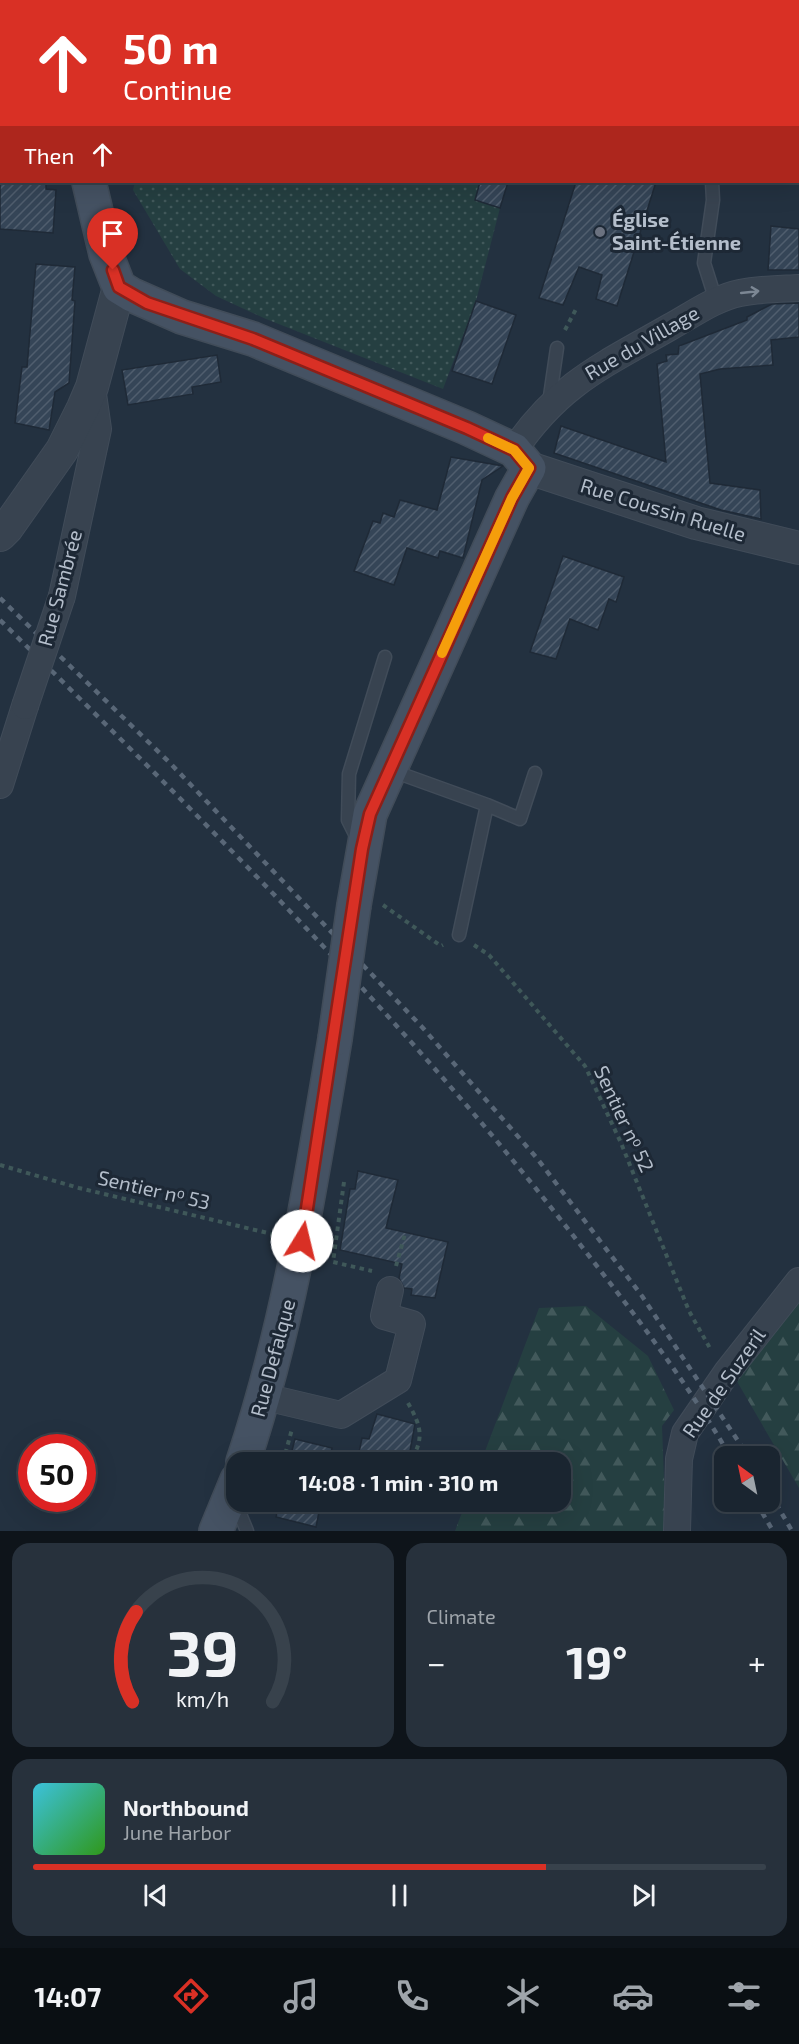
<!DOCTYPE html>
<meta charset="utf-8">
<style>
:root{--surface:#1a2530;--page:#27313c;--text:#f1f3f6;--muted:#9fa5ab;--line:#38424c;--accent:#d93025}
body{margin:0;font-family:"Exo 2",sans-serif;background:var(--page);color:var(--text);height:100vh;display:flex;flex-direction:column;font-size:22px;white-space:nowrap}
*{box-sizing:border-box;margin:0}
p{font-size:20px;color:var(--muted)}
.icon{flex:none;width:33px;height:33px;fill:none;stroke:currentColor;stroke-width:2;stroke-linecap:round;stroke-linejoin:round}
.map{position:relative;height:1531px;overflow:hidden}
.details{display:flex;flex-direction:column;gap:12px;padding:12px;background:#0e141a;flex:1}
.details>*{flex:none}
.guide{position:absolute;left:0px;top:0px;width:800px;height:183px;box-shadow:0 6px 24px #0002,0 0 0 2px var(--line);background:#d93025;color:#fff;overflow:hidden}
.needle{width:39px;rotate:327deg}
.buttons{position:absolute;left:714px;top:1446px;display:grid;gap:12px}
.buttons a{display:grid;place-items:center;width:66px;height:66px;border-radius:12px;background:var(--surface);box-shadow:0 6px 24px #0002,0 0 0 2px var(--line);font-size:30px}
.speed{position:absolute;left:18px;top:1434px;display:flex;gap:12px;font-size:30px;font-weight:700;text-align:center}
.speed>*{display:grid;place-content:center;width:78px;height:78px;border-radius:50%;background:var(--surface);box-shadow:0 6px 24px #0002,0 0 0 2px var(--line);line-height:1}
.speed .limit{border:9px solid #d22;background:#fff;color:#111}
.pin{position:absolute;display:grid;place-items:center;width:51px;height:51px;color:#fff;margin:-62px -26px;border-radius:50% 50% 50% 0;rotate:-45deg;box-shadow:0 0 6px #0007}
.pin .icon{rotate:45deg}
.me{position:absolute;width:66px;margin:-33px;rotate:9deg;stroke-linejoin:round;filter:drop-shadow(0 0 4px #0008)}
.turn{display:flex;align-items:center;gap:21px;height:126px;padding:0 24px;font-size:27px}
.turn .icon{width:78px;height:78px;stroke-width:2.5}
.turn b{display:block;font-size:42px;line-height:51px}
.then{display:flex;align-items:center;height:57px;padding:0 24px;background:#0003;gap:12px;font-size:22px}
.big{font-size:45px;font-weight:700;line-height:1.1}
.details .tile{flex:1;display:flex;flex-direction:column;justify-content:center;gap:9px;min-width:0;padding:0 21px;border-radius:18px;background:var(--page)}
.details .dial{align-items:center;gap:0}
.dial svg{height:156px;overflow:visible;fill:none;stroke:var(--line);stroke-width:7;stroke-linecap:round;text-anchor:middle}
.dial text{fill:var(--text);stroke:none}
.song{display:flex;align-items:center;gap:18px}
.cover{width:72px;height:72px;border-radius:9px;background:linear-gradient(135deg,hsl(190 70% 55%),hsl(110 70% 35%))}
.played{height:6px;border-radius:3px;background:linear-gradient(90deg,var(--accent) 70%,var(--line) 70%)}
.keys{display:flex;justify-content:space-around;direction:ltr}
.heat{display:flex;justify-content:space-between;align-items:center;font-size:33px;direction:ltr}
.details .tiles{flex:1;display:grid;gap:12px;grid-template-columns:1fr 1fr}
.tile:last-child{grid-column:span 2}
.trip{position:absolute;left:226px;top:1452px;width:345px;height:60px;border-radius:18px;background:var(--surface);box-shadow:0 6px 24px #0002,0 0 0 2px var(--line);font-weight:700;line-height:60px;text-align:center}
.tabs{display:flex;height:96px;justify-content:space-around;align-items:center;background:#0a0f13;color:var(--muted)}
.tabs .icon{width:42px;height:42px}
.tabs .selected{color:var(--accent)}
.tabs b{font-size:27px;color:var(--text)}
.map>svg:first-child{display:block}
</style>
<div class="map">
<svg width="799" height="1531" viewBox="0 0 799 1531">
<defs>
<pattern id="forest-firs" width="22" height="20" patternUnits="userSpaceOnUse" patternTransform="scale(1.5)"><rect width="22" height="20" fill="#253f41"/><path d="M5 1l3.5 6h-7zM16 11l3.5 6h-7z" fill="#42595b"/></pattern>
<pattern id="garden-dots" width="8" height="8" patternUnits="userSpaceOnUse" patternTransform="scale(1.5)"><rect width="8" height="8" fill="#253f41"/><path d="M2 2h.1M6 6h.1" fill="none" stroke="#42595b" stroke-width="1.8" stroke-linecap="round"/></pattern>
<pattern id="building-hatch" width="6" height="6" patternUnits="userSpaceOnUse" patternTransform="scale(1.5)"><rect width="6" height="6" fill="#354557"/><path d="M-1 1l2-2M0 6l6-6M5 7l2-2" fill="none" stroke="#505e6e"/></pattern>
</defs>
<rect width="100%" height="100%" fill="#233140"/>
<path fill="url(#forest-firs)" d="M649,0H799V117L798,2Z
M799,1294V1488L735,1378Z
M586,1306L648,1356L674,1410L662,1426L666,1531H455L466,1502H561V1462H481L539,1308Z"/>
<path fill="url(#garden-dots)" d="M176,0H428L175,1Z
M135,182H480L475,200L500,208L476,301L443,389L266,319L216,296L180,269L133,190Z"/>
<path fill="url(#building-hatch)" stroke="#1f2a37" stroke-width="1.5" d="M0,182H46V189L56,190L53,233L0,229Z
M480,182H508L500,208L475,200Z
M576,182H656L617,306L596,299L602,275L579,267L563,305L539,298Z
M771,226L799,229V270H768Z
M36,264L75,267L72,300L75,301L69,383L55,392L49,430L15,423L22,367H27Z
M476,301L516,315L492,384L452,371Z
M799,303V337L771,340L773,365L720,369L700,374L710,483L760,490L761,519L721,510L554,453L561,426L666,462L657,364L667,361L666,355L678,354L679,346L747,320V317L772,304Z
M217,355L221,382L192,387L193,394L128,405L122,370Z
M451,457L503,466L482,480L463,558L440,551L438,558L407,548L394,585L354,571L373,521L380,523L383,513L394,517L400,500L437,510Z
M563,556L624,577L616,602L609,599L598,630L570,619L556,659L530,652Z
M358,1171L398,1180L386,1228L448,1242L435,1298L411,1295L412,1289L404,1288L399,1278L402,1264L340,1250L350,1189H355Z
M377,1414L415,1424L408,1462H357L362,1438L369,1439Z
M295,1439L332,1448L329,1462H289Z
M280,1502H321L316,1527L276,1517Z"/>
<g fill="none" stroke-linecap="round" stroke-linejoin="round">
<g stroke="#414c59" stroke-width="15">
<path id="service" d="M712,182L713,200L704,263L716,301
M549,403L557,348
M390,770L487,805L459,935
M487,805L520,819L535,773
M358,840L348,820L349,774L385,657
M235,1502L247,1531"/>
</g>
<g stroke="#414c59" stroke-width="28">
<path id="minor" d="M514,450C560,383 602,366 670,327C692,315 715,298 740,293C759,289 780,289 799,288
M62,596L98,429L92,387
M0,785L25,706
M265,1397L341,1415L398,1380L412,1324L384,1316L390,1290
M677,1531L679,1459L685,1433L727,1372L799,1281"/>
</g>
<g stroke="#414c59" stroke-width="34">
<path id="tertiary" d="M130,2V0
M529,468L696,523L799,548
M0,535L7,528L62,450L83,408L92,387L119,287"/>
</g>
<g stroke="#414c59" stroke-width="36">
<path id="secondary" d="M69,0V2
M89,182L106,254L119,287L132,295L182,317L253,339L467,428L514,450L529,468L512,498L370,814L354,905
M243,1462C289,1324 311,1182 335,1039
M216,1531L237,1480"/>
</g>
<path stroke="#3f5859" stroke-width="4" stroke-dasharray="4.5 4.5" stroke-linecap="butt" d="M759,2L761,0
M565,330L576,309
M383,905L441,946L443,945
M474,945L489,955L585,1066L621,1143L689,1311L711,1350
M0,1165L79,1188L272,1234
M344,1182L333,1262L372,1271
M396,1266L405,1234
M408,1403C421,1426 425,1438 410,1462
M283,1462L292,1429"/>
<use href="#service" stroke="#384350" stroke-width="12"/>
<use href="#minor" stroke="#384350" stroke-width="26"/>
<use href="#tertiary" stroke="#384350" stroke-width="32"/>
<use href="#secondary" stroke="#455263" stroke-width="33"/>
<path stroke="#596777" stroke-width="4.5" stroke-dasharray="6 6" stroke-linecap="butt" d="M0,598L170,763L422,1027L536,1157L642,1296L748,1456
M0,620C200,817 402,1015 575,1238C630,1308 685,1379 730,1456
M770,1493L792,1531
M756,1502L773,1531"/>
<g stroke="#414c59" stroke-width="28" stroke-linecap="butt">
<path id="minor-bridge" d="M25,706L62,596"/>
</g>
<g stroke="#414c59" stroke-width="36" stroke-linecap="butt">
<path id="secondary-bridge" d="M335,1039L354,905"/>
</g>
<use href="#minor-bridge" stroke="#384350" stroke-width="26"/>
<use href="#secondary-bridge" stroke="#455263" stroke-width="33"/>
</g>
<defs><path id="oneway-shaft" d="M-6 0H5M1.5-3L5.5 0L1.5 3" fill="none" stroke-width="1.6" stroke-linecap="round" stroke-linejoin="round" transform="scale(1.5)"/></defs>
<use stroke="#7c8794" href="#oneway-shaft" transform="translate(750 292) rotate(-6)"/>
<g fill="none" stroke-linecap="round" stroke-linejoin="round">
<g stroke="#8d1f18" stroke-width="15">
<path id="route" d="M113,270L119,287L147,303L253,339L467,428L514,450L529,468L512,498L370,814L362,849L302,1241"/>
</g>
<use href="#route" stroke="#d93025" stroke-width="10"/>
<path stroke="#f59e0b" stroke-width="10" d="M442,653L512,498L529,468L514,450L488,438"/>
</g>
<circle fill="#6b7280" stroke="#1d2835" stroke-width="2" cx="600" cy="232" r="6"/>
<g text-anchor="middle" stroke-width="6" stroke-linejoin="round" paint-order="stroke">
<g font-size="20" font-weight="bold" fill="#b4becb" stroke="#1d2835" text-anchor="start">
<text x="612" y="227">Église<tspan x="612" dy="23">Saint-Étienne</tspan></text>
</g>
<g font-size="20" fill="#b4becb" stroke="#1d2835">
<text transform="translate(642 343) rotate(-30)" y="7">Rue du Village</text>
<text transform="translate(663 510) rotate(17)" y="7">Rue Coussin Ruelle</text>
<text transform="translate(60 588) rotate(-75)" y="7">Rue Sambrée</text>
<text transform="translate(624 1119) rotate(65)" y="7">Sentier nᵒ 52</text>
<text transform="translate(154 1190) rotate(13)" y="7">Sentier nᵒ 53</text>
<text transform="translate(273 1358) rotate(-75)" y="7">Rue Defalque</text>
<text transform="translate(724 1383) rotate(-55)" y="7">Rue de Suzeril</text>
</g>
</g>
</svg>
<div class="buttons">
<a><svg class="needle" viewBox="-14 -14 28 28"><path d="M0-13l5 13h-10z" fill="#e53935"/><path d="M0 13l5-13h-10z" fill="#9fa5ab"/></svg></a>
</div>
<div class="speed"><div class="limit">50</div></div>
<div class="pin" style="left:113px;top:270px;background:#d93025"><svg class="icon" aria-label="arrive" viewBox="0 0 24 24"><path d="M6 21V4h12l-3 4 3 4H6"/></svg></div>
<svg class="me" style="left:302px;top:1241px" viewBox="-20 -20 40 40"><circle r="19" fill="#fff"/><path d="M0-13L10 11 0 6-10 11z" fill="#d93025"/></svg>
<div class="trip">14:08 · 1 min · 310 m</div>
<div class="guide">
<div class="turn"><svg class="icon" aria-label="ahead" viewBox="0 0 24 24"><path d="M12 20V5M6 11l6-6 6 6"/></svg><div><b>50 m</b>Continue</div></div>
<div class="then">Then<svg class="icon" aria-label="ahead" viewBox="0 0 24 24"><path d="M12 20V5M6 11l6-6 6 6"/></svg></div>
</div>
</div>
<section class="details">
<div class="tiles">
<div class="tile dial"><svg viewBox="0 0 100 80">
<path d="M14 69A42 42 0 1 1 86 69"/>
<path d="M14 69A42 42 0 0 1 16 23" stroke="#d93025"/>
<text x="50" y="56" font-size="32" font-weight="700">39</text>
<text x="50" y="72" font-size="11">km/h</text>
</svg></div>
<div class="tile"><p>Climate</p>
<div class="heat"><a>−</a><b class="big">19°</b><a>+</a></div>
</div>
<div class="tile">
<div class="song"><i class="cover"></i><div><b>Northbound</b><p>June Harbor</p></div></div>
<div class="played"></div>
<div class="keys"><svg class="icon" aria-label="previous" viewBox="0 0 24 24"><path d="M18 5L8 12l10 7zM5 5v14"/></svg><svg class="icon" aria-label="pause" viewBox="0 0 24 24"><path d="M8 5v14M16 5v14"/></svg><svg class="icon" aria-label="next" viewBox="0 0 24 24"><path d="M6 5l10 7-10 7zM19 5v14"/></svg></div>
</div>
</div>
</section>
<nav class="tabs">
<b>14:07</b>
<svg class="icon selected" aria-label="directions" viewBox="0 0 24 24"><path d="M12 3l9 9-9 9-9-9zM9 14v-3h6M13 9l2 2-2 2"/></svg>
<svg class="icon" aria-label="music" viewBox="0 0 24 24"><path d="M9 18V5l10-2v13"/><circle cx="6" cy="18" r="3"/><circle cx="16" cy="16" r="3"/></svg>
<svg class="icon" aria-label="phone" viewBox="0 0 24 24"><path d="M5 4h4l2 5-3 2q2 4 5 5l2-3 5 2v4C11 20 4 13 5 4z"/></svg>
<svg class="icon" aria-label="climate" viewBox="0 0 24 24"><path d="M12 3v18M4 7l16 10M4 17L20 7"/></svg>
<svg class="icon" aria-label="car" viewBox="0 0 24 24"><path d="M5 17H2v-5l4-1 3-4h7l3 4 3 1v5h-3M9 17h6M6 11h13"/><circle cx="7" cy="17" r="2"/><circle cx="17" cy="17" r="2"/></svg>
<svg class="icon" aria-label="filters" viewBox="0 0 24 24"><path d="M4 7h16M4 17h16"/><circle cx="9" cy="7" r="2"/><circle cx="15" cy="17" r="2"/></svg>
</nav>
